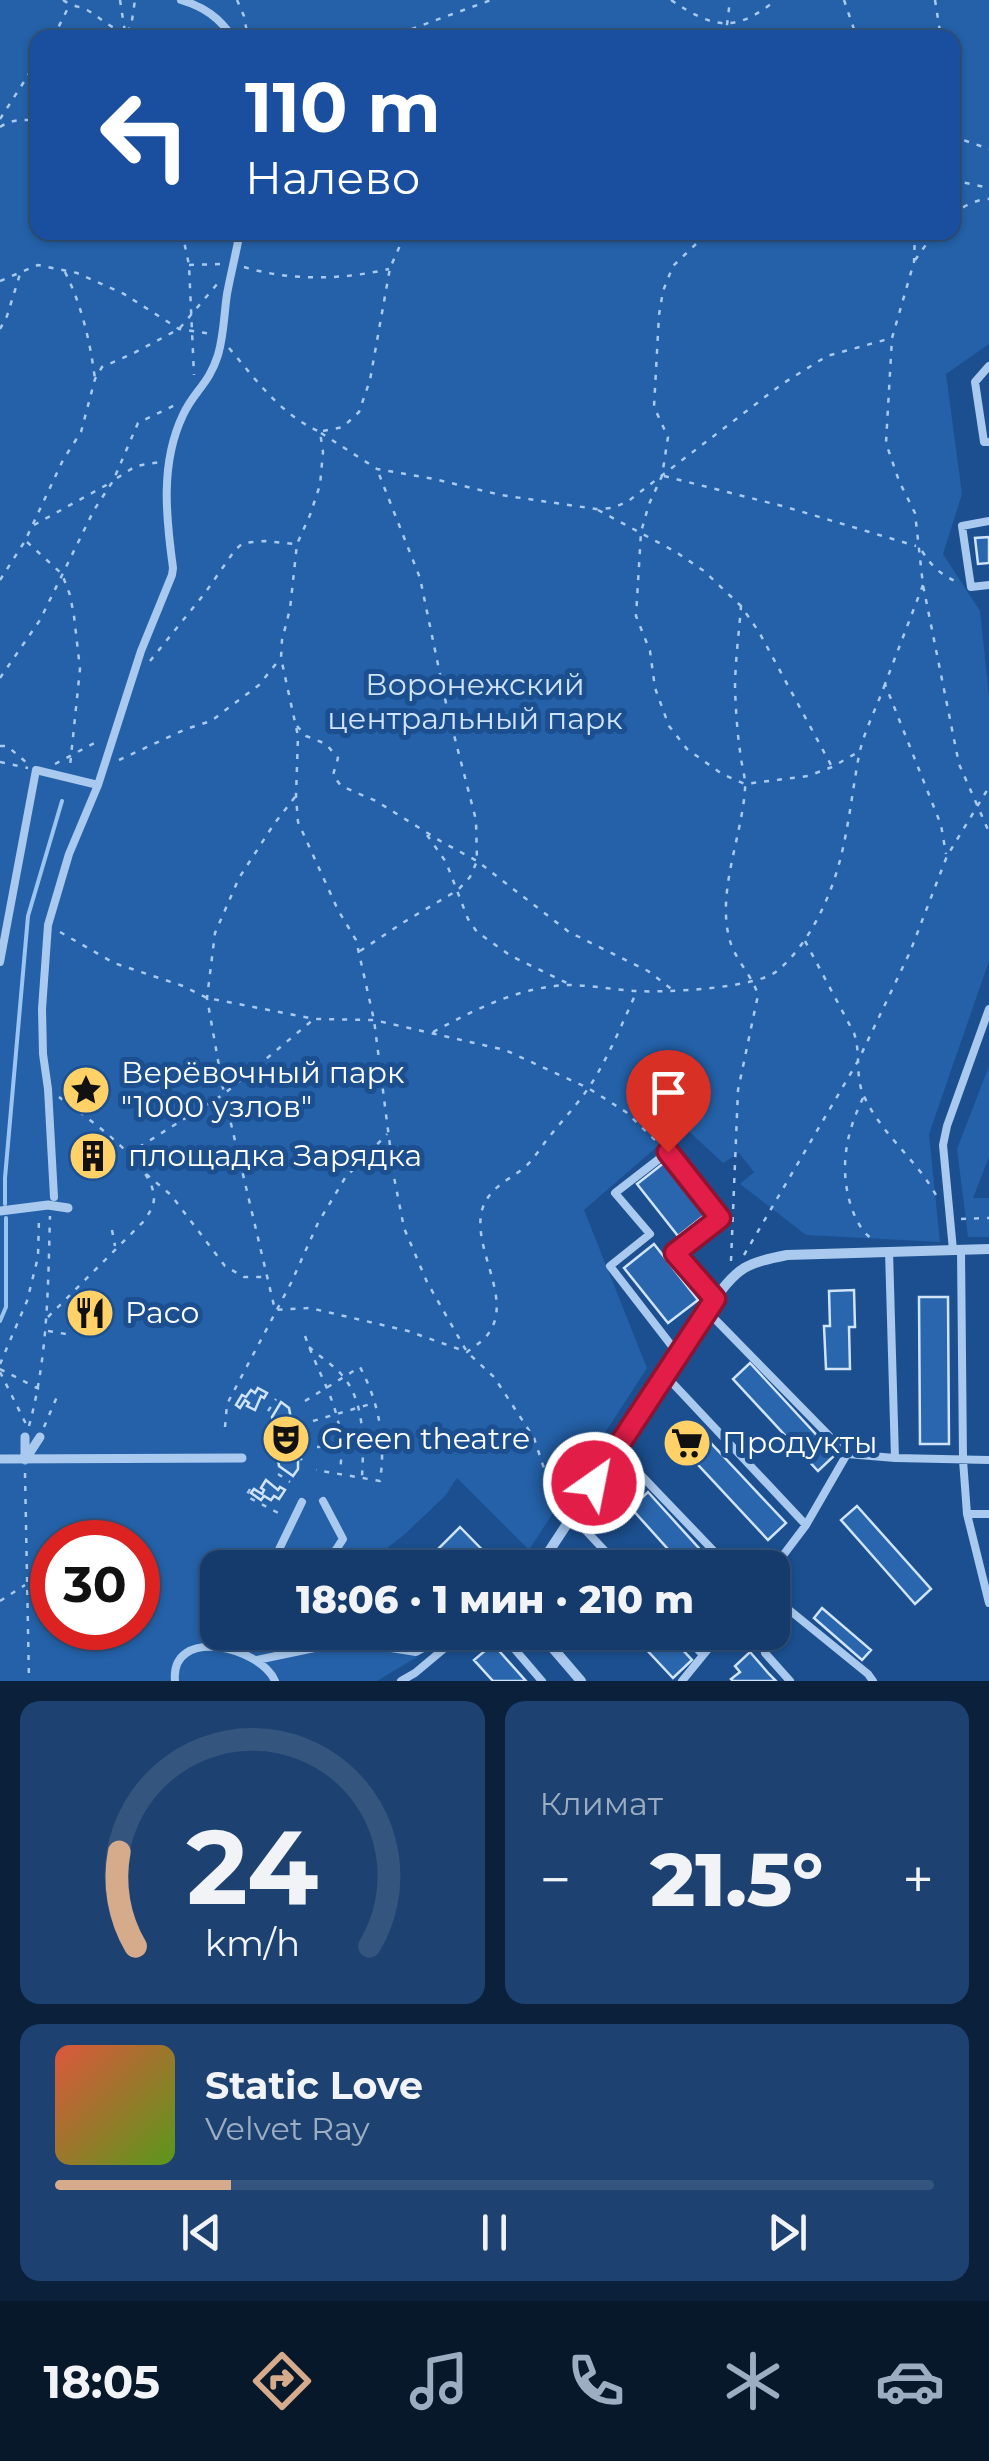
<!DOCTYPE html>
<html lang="ru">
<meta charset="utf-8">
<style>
:root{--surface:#143b6b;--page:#1d4271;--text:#f1f3f6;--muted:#9dadc1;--line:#33557e;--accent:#d6ab8b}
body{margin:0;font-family:Montserrat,sans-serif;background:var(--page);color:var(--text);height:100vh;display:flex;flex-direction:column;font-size:38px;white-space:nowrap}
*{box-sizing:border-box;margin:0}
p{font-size:32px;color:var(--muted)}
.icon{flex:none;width:55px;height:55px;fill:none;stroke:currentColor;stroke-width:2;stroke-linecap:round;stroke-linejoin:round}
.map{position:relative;height:1681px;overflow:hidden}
.sheet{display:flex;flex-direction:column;gap:20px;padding:20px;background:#0b203b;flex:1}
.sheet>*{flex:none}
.hud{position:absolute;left:30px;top:30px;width:930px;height:210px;border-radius:20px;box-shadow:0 2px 8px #0004,0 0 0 2px var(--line);background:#1a4fa0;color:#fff;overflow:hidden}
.speed{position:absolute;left:30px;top:1520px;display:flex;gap:20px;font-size:50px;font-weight:700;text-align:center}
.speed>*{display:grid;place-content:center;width:130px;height:130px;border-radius:50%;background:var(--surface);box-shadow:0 2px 8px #0004,0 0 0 2px var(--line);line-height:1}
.speed .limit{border:15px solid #d22;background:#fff;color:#111}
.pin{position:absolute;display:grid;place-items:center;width:85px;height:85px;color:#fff;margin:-102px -42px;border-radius:50% 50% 50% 0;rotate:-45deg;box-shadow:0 0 10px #0007}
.pin .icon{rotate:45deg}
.me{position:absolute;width:110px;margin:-55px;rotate:33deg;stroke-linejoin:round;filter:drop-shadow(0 0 8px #0008)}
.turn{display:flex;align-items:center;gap:35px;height:210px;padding:0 50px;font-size:45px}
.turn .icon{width:130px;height:130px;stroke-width:2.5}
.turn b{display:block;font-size:70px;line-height:85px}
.big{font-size:75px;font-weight:800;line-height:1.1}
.sheet .tile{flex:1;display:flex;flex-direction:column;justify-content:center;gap:15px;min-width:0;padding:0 35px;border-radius:20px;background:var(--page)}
.sheet .dial{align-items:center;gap:0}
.dial svg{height:260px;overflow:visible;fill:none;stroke:var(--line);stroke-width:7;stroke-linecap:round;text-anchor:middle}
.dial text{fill:var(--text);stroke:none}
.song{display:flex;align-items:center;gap:30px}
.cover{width:120px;height:120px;border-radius:15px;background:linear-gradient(135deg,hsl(10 70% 55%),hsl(90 70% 35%))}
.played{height:10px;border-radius:5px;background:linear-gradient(90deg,var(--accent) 20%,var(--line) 20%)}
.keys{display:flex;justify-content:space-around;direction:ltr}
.heat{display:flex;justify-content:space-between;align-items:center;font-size:55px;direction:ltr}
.sheet .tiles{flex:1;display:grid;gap:20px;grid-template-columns:1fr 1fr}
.tile:last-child{grid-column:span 2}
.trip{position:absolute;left:200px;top:1550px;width:590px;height:100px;border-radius:20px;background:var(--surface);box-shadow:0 2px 8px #0004,0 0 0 2px var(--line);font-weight:800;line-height:100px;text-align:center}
.dock{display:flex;height:160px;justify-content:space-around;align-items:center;background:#08182b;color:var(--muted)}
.dock .icon{width:70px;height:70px}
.dock .selected{color:var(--accent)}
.dock b{font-size:45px;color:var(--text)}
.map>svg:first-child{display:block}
</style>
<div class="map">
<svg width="989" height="1681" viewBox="0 0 989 1681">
<rect width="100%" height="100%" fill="#1b4f8f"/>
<path fill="#2461a8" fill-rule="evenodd" d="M0,0H989V344L946,374L962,494L943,554L980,611L989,696V961L929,1134L940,1242L806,1235L740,1184L754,1172L739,1153L723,1163L682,1125L584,1210L647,1368L529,1550L457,1478L445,1496L405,1534L363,1567L218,1568V1632L401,1633L417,1657L377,1681H0ZM38,38H952V232H38ZM52,1542H138V1628H52Z
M989,1066V1157L973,1198H989V1237H968L957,1149Z"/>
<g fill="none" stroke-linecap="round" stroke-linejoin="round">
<path stroke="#9cc4f0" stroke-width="4" d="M5,1204V1178L28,916L62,801
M0,1321L6,1307V1218"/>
</g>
<path fill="#2a66ad" stroke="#cfe3fa" stroke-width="2.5" d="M989,537V563L978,564L975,538Z
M106,1139L107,1172L79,1173L78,1140Z
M665,1162L706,1214L678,1236L637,1184Z
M654,1244L698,1300L668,1323L624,1268Z
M854,1290L855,1327H849L850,1369H826L824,1326H830L829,1291Z
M919,1297H948L949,1444H920Z
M750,1363L835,1455L818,1471L733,1379Z
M258,1388L267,1393L264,1398L261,1396L255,1410L247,1406L249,1403L245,1400L240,1408L236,1405L242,1395L246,1397L251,1390L255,1393Z
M281,1402L289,1408L291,1419L294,1418L301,1459H298V1469L293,1476L279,1466L272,1417Z
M693,1424L786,1523L768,1540L675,1440Z
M266,1480L278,1490L280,1487L285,1490L279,1499L274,1496L271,1500L264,1496L261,1500L251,1493L254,1489L262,1494L264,1490L261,1488Z
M648,1492L717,1568H685L631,1508Z
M857,1506L931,1589L915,1604L841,1520Z
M460,1527L500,1568H478L464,1553L449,1568H438L429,1558Z
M822,1608L871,1650L862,1660L814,1618Z
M630,1632H666L692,1660L673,1678Z
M493,1644L526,1681H493L474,1660Z
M750,1652L769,1674L776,1681H733L731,1679L740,1672L735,1666Z"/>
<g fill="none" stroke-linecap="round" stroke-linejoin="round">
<path stroke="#a9c9ee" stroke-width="2.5" stroke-dasharray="5 8" stroke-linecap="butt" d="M63,0C71,6 78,6 87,10C100,17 109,28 125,32
M120,0L125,32L128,38
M237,0L244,16L248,38
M671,0C714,29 735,33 776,0
M844,0L857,38
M935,0L941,38
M126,31L131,27L135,0
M53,38L69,6
M387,38L491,0
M729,38L727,25L730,0
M0,119L38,60
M0,127C12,119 24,119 38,121
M952,136L989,149
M952,180L989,188
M952,214C963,207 976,199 989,199
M182,232L189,265L194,375
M701,232L696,244L673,266L663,291L659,315L654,407L668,437L662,476L649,504L641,532L636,616L650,651L655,688L669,726L687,749L722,774L745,784L808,776L832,767L860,751
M915,232L914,262L892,338L886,443L899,481L915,513L923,585L959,764L989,832
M915,260L935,232
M189,265L221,264
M244,267C290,281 341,280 389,269
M65,272C82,306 90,341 95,379
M0,281L38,265L77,273L124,294L179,329L212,334
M0,329L7,316L20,274
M229,348C257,381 280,414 320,432L323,452L320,485L310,515L297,544L290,609L282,640L281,658L298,736L296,796L298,822L338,910L356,940L374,1020L394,1177L404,1228L427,1282L467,1352L494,1377L534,1438L559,1514
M323,431L343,427L359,412L370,380L390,268L406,232
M321,433L377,469L434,479L501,495L596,509L612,508L627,502L782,384L827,356L892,338
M664,476L786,507L916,546
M117,478L136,466L160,462
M598,510L676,552L704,571L741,606L759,632L831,765
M34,525L110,483
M27,542L62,574L70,595L74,616L80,669L70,766
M922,551C932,567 942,576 960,583
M0,580L25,541L63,460L81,432L95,379L102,367L132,354L179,329L218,283
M923,585L885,684L941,825L946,854
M150,661L205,593L235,550L243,543L265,541L294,544
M0,678L40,620L94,510L113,481L138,423L175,405
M297,726L306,736L326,744L338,758L333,775L341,786L376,801L442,842L477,861L569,932L648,971L674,991
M0,746H7L27,763
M119,760L186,729L211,721L259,685L279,660
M0,762L28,768
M55,764L100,740
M295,797L274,824L239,878L215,933L207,998L224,1094L275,1310L310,1308L408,1331L467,1352C475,1346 485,1340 490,1331C512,1297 472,1248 482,1210C489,1187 508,1181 525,1167C534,1159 541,1147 549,1137C567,1115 587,1094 600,1069C614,1044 625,1017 637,991
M427,835L446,862L468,919L477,932L511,956L569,984
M60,932L114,963L183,986L207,998L315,1019L374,1020L505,1050L588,1088L626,1112L659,1144
M805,941L854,1033C861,1053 855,1075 863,1094C880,1133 916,1159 936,1195
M360,951L404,922L458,890L470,877L477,861L476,820L447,708L420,578L377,469
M433,1032C476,1009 519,987 568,985C591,985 614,990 636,991C665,993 757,988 777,971C800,952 817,923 828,896C847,851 850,803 859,755C864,731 877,707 885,684
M863,1098C846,1133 839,1168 851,1206C855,1218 861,1231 872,1239
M128,1154L224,1094L314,1019
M146,1174L171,1195L225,1266L244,1277H267
M961,1219L989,1218
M112,1230L115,1246
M744,1255L858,1061L910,952L947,856L989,787
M731,1261L738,1090L758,995C752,975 736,961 730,941C716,893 742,837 745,789C746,777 741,764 740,751C737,731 736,710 735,690C735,662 739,633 741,606
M48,1317L145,1220C149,1213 154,1206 154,1198C154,1164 85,1116 59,1097
M48,1331L66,1334
M305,1336C324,1389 347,1413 340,1472
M309,1347C319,1356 332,1364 341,1374C365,1400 364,1443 362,1476
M0,1364L27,1301L38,1257L39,1218
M0,1369L39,1389
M0,1372L26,1424
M305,1401L360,1367C379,1403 386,1440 380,1481L316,1470
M268,1411L276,1399
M313,1421L374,1403
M29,1426C48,1357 48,1287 50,1216
M44,1427L59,1392
M225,1427L227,1404L291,1283L318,1223L345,1178L387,1134
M317,1447L381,1445
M25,1473L29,1681
M278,1474L290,1482
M250,1489L246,1496L284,1516
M0,1601L25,1585"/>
<path stroke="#a9c9ee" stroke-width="8" d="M181,0C204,7 219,17 233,38
M989,366L975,382L984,442H989
M989,521L962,526L971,587L989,585
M0,962L36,770L98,785L141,651L172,575L173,568C166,517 160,463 183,415C194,391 209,384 218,355C224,335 224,314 227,294C231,273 236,253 240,232
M54,1197L48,1089L43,1054L42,1009L48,925L69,854L98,785
M953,1250L943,1145L947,1126L989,1009
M961,1250L963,1460L967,1514L989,1603
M889,1251L895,1458
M707,1311L847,1454L895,1458L989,1460
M678,1354L610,1266L650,1234L615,1193L668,1152L720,1218L675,1253L715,1299
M664,1374L806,1525
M616,1449L730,1568
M323,1501L343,1539L324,1568
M967,1514H989
M573,1517L621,1568
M270,1568L302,1502
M772,1570L806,1525L847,1454
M772,1596L868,1674L873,1681
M500,1632L542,1681
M682,1632L703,1655
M761,1632L765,1653L790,1681
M257,1660L348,1641L416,1652L453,1632
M175,1681C170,1626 260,1646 275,1681
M401,1681L415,1673L464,1632
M682,1681L722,1632"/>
<path stroke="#a9c9ee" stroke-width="9" d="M0,1211L48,1205L68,1208
M0,1459L242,1458
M25,1459V1437
M25,1460L40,1437"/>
<path stroke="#a9c9ee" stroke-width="10" d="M538,1568L715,1299C738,1266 748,1263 787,1255L989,1249
M539,1632L581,1681"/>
</g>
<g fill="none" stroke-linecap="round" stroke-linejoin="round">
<g stroke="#92132f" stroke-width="25">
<path id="route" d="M594,1483L715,1299L675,1253L720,1218L668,1152"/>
</g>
<use href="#route" stroke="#e11d48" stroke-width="18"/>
</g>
<defs>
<g id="sight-disc" transform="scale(2.5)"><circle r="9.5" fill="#ffd166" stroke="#1b4f8f"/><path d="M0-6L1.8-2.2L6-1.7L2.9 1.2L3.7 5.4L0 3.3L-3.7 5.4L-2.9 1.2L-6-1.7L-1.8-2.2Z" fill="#111"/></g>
<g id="building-disc" transform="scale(2.5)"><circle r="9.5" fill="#ffd166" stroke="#1b4f8f"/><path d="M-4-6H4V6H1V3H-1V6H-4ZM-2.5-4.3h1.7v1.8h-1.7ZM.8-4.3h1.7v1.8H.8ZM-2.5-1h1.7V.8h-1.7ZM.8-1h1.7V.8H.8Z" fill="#111"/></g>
<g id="restaurant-disc" transform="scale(2.5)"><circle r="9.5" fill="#ffd166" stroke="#1b4f8f"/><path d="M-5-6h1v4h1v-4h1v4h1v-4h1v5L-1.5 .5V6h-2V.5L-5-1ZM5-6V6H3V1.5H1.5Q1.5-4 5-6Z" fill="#111"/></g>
<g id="theatre-disc" transform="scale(2.5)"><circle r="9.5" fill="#ffd166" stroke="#1b4f8f"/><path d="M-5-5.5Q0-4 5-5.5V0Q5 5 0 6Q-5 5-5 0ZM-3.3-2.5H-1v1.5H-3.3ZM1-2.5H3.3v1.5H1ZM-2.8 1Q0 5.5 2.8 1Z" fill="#111"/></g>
<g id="supermarket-disc" transform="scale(2.5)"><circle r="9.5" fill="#ffd166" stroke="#1b4f8f"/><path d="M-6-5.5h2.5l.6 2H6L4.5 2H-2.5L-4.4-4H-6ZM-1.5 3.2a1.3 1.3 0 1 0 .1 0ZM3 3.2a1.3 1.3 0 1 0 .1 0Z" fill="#111"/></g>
</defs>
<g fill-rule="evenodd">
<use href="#sight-disc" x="86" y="1090"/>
<use href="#building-disc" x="93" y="1156"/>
<use href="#restaurant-disc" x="90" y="1313"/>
<use href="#theatre-disc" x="286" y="1439"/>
<use href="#supermarket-disc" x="687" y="1443"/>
</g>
<g text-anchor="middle" stroke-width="10" stroke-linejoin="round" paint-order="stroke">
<g font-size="30" fill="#cfe3fa" stroke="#1b4f8f">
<text x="475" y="695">Воронежский<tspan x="475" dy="34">центральный парк</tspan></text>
</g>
<g font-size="30" fill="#fff" stroke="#1b4f8f" text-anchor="start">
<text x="121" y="1083">Верёвочный парк<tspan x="121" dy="34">"1000 узлов"</tspan></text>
<text x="128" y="1166">площадка Зарядка</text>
<text x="125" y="1323">Paco</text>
<text x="321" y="1449">Green theatre</text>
<text x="722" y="1453">Продукты</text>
</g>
</g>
</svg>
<div class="speed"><div class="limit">30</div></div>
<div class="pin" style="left:668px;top:1152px;background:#d93025"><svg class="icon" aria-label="arrive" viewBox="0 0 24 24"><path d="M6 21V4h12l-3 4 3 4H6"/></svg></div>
<svg class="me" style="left:594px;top:1483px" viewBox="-20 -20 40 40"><circle r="17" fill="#e11d48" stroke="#fff" stroke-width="3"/><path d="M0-11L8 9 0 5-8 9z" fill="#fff"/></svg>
<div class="trip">18:06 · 1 мин · 210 m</div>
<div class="hud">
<div class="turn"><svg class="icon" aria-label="left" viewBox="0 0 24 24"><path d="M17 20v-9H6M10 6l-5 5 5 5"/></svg><div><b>110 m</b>Налево</div></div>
</div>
</div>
<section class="sheet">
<div class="tiles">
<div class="tile dial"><svg viewBox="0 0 100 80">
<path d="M14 69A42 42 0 1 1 86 69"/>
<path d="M14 69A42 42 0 0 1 9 40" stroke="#d6ab8b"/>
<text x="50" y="56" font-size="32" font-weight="700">24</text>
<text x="50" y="72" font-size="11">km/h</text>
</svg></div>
<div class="tile"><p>Климат</p>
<div class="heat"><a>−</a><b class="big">21.5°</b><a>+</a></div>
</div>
<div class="tile">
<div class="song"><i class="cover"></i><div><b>Static Love</b><p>Velvet Ray</p></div></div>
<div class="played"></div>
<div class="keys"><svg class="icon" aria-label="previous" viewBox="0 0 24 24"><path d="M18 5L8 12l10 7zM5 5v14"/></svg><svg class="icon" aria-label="pause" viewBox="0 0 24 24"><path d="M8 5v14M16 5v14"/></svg><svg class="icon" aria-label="next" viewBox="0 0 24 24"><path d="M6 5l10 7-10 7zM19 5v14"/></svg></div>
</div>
</div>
</section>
<nav class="dock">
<b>18:05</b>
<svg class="icon selected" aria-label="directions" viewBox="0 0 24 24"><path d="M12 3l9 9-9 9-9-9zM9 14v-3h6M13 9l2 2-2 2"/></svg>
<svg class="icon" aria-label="music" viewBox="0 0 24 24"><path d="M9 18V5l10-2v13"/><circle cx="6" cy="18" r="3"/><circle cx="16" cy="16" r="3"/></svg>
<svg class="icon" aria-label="phone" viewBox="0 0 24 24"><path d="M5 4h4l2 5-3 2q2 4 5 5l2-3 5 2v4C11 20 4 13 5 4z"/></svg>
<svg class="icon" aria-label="climate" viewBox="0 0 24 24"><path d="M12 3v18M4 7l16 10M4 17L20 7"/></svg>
<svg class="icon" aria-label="car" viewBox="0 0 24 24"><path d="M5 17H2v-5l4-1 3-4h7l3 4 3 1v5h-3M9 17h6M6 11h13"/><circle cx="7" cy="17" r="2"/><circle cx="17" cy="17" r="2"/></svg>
</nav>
